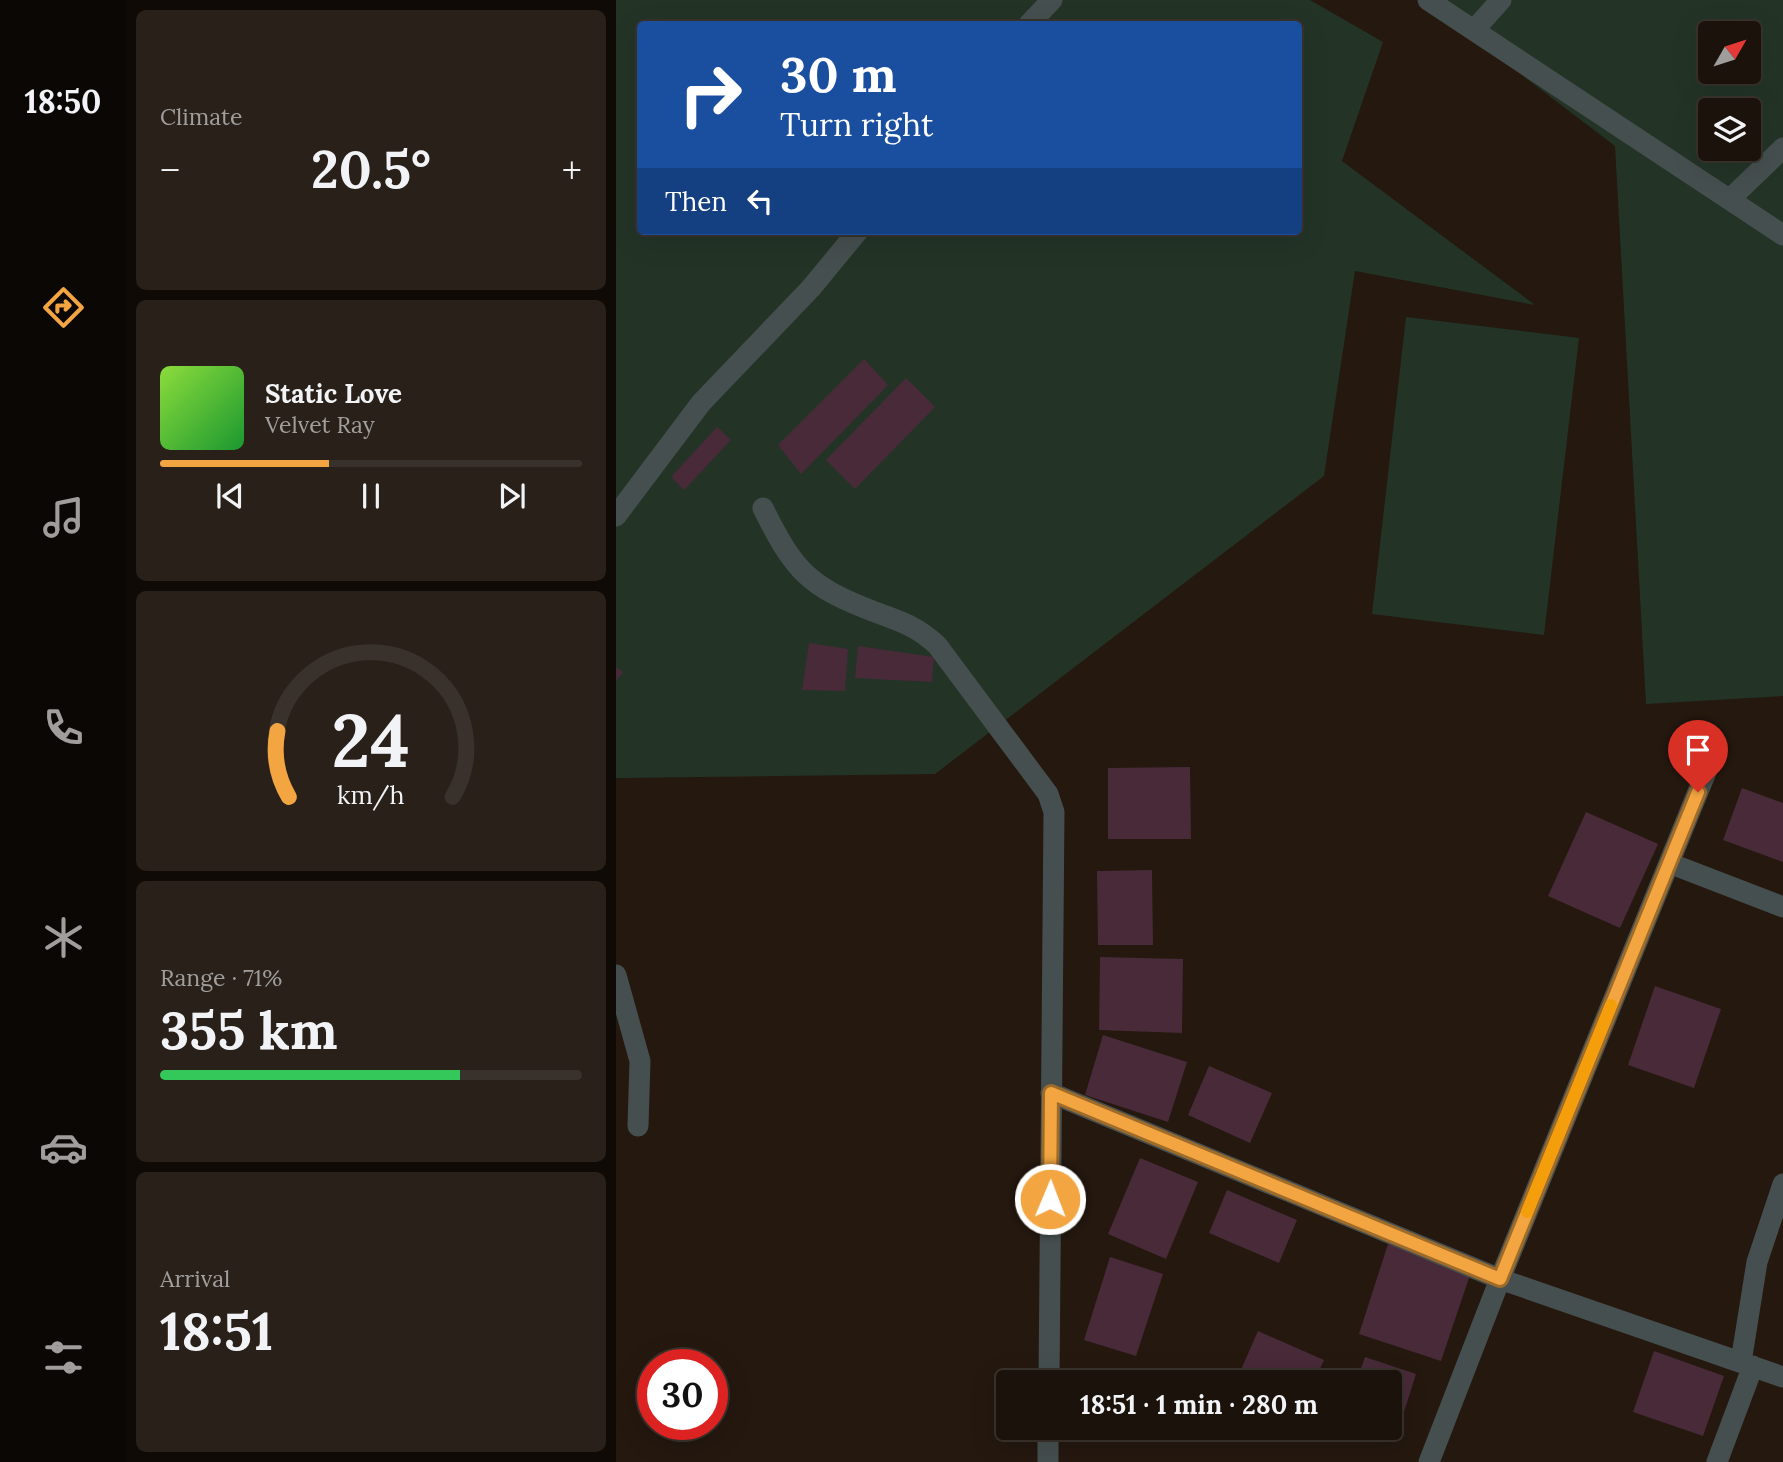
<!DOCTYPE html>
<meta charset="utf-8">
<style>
:root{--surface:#1b120b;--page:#282019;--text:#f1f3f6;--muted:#a09e9d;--line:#39322c;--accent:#f2a541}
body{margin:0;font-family:Lora,serif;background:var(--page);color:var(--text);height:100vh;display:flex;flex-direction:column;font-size:26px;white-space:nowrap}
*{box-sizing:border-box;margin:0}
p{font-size:23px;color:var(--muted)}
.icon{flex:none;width:38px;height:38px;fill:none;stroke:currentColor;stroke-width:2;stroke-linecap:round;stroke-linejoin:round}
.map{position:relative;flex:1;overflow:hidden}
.sheet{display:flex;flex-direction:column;gap:10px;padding:10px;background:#0f0a06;width:490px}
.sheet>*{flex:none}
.top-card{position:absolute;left:21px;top:21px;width:665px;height:214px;border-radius:7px;box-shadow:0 7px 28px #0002,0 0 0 2px var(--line);background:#1a4fa0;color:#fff;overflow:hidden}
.needle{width:46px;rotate:51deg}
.fabs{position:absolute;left:1082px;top:21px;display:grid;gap:14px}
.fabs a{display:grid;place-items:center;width:63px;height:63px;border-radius:7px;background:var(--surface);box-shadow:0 7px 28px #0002,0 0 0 2px var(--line);font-size:35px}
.speed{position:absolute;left:21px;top:1349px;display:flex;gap:14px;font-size:35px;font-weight:700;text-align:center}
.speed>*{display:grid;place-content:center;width:91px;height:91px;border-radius:50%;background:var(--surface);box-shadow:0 7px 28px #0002,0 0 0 2px var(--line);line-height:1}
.speed .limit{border:10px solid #d22;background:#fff;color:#111}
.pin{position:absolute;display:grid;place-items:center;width:60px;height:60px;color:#fff;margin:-72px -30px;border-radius:50% 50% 50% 0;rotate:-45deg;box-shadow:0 0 7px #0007}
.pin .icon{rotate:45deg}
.me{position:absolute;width:77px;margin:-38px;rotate:1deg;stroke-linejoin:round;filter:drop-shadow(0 0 5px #0008)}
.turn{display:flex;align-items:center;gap:24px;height:147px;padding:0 28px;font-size:32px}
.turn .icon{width:91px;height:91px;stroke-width:2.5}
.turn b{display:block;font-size:49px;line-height:60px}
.then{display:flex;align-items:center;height:66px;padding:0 28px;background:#0003;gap:14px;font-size:26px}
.big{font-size:52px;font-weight:700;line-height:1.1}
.sheet .card{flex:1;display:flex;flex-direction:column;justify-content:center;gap:10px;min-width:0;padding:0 24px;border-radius:10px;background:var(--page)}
.sheet .dial{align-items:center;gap:0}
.dial svg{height:182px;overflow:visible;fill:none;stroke:var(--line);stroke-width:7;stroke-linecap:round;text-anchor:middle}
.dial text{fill:var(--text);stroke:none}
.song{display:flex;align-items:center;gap:21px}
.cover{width:84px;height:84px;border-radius:10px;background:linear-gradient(135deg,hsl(90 70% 55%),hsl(130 70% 35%))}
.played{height:7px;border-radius:4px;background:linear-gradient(90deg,var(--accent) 40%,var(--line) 40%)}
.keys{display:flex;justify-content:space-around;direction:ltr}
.heat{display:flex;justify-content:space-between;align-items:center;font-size:38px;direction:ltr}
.charge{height:10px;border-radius:5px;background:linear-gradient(90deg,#34c759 71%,var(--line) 0)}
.trip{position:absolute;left:380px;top:1370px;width:406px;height:70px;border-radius:7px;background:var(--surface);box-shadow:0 7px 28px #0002,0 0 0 2px var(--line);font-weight:700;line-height:70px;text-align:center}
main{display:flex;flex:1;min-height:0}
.tab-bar{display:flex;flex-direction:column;width:126px;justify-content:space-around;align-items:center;background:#0b0704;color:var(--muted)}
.tab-bar .icon{width:49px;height:49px}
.tab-bar .current{color:var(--accent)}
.tab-bar b{font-size:32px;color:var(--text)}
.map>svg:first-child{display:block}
</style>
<main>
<nav class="tab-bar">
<b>18:50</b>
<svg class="icon current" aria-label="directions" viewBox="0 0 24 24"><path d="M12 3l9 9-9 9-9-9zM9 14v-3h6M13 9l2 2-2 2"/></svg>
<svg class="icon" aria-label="music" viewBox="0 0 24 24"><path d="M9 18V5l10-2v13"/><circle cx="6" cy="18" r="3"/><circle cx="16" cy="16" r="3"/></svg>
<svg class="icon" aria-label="phone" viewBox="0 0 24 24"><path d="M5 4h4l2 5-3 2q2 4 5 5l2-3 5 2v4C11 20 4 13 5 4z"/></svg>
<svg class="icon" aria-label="climate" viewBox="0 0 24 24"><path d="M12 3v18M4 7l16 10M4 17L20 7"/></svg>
<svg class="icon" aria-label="car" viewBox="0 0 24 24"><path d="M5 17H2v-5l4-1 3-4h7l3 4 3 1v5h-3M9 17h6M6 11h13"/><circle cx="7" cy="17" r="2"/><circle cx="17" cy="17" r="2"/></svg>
<svg class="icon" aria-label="filters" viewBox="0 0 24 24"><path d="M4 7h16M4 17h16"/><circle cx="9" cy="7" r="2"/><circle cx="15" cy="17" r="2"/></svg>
</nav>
<section class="sheet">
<div class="card"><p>Climate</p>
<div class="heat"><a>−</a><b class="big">20.5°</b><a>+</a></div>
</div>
<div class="card">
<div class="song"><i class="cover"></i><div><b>Static Love</b><p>Velvet Ray</p></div></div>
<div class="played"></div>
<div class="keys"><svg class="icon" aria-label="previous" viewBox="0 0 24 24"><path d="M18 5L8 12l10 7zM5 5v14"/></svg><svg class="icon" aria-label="pause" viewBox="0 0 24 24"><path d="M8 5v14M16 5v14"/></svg><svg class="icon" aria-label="next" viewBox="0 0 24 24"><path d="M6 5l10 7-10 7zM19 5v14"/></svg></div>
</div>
<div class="card dial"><svg viewBox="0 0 100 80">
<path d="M14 69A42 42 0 1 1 86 69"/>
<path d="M14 69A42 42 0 0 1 9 40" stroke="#f2a541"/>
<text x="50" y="56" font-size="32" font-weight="700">24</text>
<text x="50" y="72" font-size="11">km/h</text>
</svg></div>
<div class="card"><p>Range · 71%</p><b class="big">355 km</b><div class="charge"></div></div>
<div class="card"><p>Arrival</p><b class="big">18:51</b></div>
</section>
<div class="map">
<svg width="1167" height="1462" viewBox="0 0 1167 1462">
<rect width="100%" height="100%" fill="#24180f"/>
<path fill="#233427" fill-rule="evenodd" d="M0,0H694L767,42L726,161L919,305L739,271L708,476L319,774L0,778ZM24,24H682V231H24Z
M807,0H1167V696L1030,704L999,146ZM1094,33H1132V72H1094ZM1094,110H1132V149H1094Z
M790,317L963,338L928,635L756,614Z"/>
<path fill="#482a39" d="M248,359L272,385L185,474L162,445Z
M290,378L319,407L239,489L210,460Z
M101,427L115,440L68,490L55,477Z
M193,643L232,649L229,691L186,690Z
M242,646L318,657L316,682L239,678Z
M0,667L7,672L0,681Z
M574,767L575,839H492V768Z
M1126,788L1167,803V862L1107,840Z
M970,812L1042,844L1004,928L932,896Z
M536,870L537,945H482L481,871Z
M484,957L567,959L566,1033L483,1030Z
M1039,986L1105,1009L1078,1088L1012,1065Z
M487,1035L571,1062L552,1122L469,1095Z
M593,1066L656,1093L634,1143L572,1115Z
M524,1158L582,1182L550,1259L492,1234Z
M611,1190L681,1220L663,1263L593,1233Z
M772,1244L855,1272L825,1361L743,1334Z
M494,1257L547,1274L520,1356L468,1340Z
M642,1331L708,1360L698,1382L620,1381Z
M1038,1351L1108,1376L1087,1436L1017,1412Z
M749,1357L800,1374L781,1434L764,1429L774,1428V1382H740Z"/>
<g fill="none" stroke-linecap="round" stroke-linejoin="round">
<path stroke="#464f4f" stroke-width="21" d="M812,0L1167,235
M413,24L436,0
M858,30L885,0
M1114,199L1167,148
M147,508C178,571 193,587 259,612C285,622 299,625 321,645L432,794L438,812L433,1382
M0,516L85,403L195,288L242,231
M1053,863L1167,907
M0,975L24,1061L22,1126
M435,1093L884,1279L1167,1377
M1125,1362L1141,1262L1167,1184
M432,1462V1428
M813,1462L884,1279L1101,745
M1101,1462L1137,1366"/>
</g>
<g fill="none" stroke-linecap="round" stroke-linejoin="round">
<g stroke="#9d6b2a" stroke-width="18">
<path id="route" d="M434,1199L435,1093L884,1279L1082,792"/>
</g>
<use href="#route" stroke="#f2a541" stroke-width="12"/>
<path stroke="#f59e0b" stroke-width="12" d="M911,1212L995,1005"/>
</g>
</svg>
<div class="fabs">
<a><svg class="needle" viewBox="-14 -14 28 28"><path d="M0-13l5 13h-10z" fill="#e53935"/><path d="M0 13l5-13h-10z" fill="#a09e9d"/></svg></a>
<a><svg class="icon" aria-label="layers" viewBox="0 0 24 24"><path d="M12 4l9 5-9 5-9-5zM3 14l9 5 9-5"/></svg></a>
</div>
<div class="speed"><div class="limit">30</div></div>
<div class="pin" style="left:1082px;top:792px;background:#d93025"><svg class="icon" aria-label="arrive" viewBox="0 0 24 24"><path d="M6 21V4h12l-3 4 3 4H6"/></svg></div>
<svg class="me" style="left:434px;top:1199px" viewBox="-20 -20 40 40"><circle r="17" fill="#f2a541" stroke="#fff" stroke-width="3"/><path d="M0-11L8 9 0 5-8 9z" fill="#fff"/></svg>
<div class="trip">18:51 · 1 min · 280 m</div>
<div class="top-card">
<div class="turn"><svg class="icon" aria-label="right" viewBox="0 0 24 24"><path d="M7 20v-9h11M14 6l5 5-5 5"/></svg><div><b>30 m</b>Turn right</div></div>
<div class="then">Then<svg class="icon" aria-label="left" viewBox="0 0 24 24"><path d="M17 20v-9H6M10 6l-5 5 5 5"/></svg></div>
</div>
</div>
</main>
